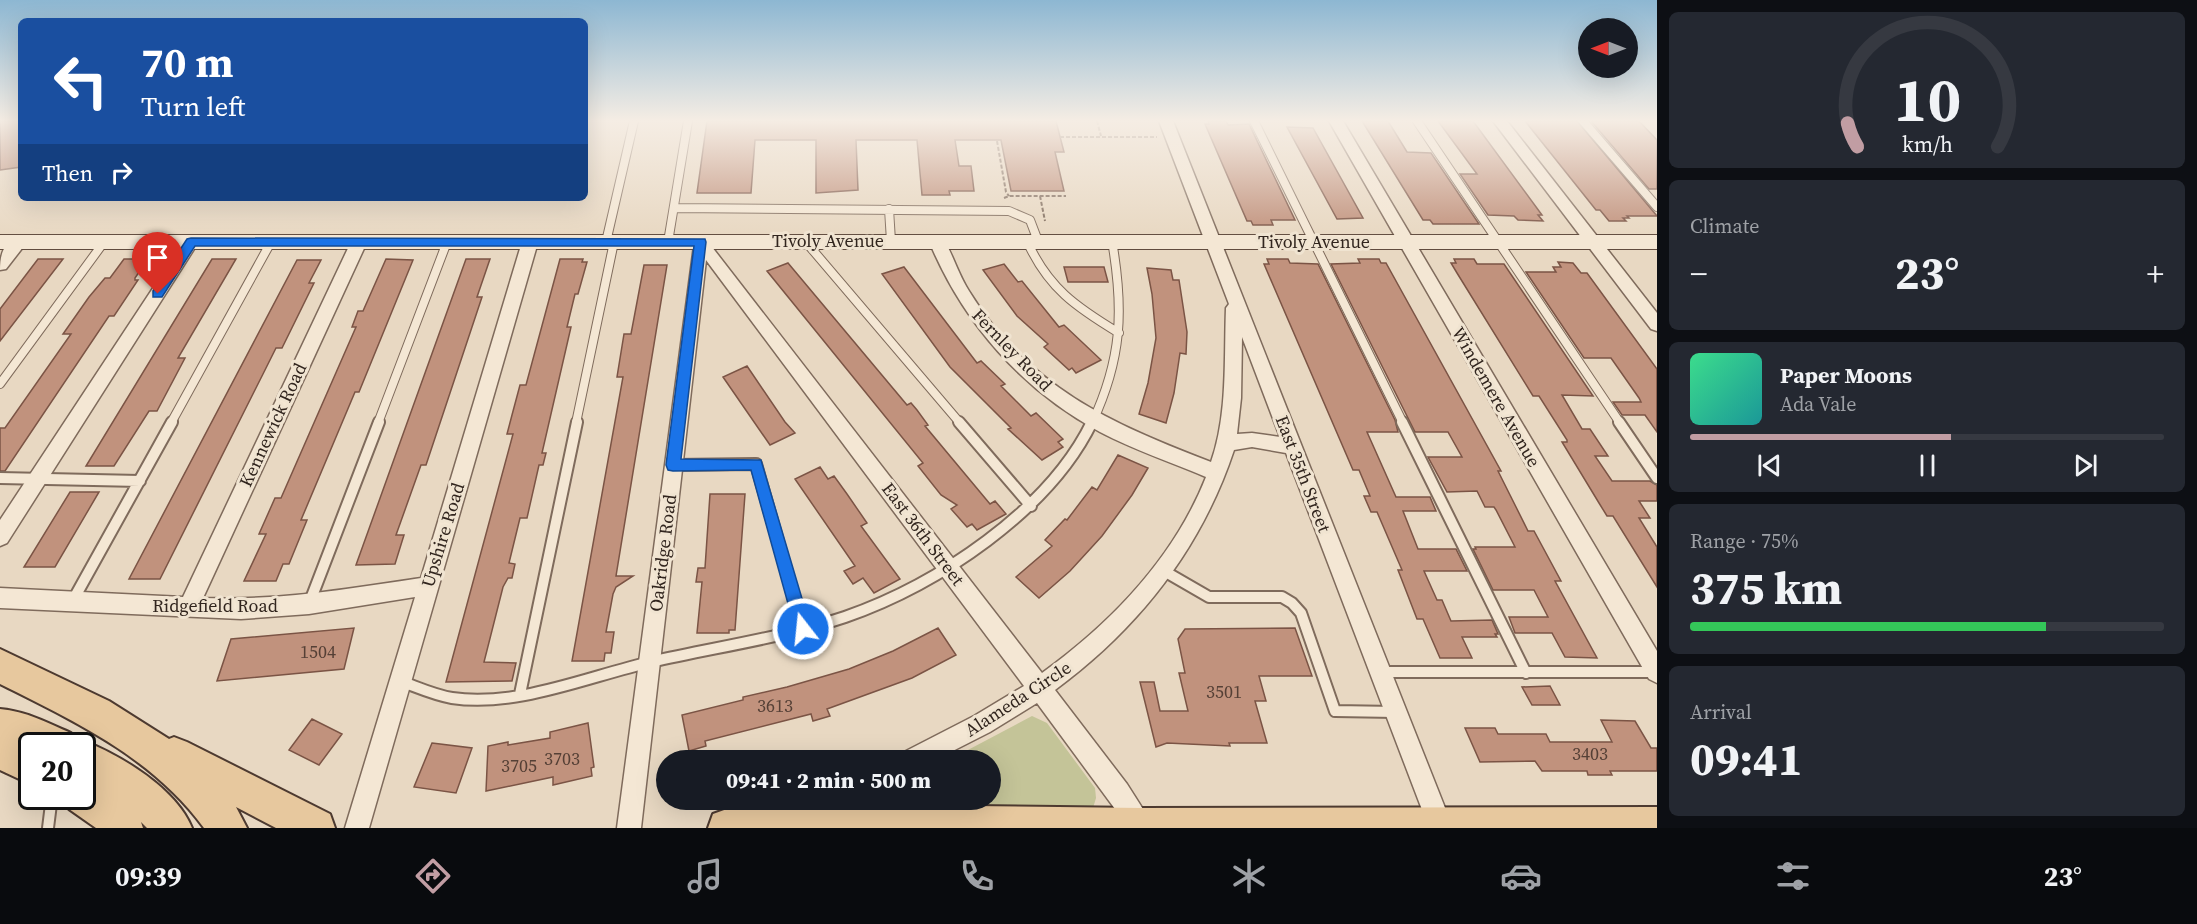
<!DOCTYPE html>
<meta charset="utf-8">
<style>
:root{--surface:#171b24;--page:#242831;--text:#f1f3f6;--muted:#9ea1a6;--line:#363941;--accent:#c19da3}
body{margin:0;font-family:"Source Serif 4",serif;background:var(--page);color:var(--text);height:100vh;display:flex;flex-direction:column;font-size:22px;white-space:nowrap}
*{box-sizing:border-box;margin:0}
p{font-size:20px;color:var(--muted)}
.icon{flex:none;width:33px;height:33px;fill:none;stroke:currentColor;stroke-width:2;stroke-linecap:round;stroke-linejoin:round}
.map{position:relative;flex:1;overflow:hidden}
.panel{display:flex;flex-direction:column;gap:12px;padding:12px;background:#0d0f14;width:540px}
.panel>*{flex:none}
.banner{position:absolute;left:18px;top:18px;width:570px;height:183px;border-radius:9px;box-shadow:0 6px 24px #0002;background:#1a4fa0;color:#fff;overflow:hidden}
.needle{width:39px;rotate:270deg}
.controls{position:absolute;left:1578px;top:18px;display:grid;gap:12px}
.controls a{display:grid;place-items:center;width:60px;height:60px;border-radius:50%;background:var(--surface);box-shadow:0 6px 24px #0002;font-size:30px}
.speed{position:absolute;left:18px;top:732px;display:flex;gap:12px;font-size:30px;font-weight:700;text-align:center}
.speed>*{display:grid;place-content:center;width:78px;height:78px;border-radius:50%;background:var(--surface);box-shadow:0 6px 24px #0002;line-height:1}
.speed .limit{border:3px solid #111;border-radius:9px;background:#fff;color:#111}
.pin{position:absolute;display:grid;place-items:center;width:51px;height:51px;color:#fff;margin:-62px -26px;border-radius:50% 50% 50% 0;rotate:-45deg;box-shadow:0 0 6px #0007}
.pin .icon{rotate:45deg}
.me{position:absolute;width:66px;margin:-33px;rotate:344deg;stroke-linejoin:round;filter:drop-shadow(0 0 4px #0008)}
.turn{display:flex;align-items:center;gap:21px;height:126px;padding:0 24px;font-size:27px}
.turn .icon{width:78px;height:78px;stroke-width:2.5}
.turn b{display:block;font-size:42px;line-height:51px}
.then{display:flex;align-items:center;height:57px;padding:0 24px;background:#0003;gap:12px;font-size:22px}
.big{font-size:45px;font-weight:800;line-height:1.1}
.panel .tile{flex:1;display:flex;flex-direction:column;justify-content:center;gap:9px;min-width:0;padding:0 21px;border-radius:9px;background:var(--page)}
.panel .dial{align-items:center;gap:0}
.dial svg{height:156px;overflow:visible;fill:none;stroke:var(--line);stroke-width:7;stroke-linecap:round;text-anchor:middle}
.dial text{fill:var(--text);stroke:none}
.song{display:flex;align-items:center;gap:18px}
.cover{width:72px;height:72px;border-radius:9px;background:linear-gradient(135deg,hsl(150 70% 55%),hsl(180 70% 35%))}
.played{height:6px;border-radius:3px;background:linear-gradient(90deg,var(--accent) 55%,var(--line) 55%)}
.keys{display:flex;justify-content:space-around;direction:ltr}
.heat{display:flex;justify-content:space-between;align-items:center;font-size:33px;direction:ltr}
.charge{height:9px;border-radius:4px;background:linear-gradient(90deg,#34c759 75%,var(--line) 0)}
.trip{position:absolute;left:656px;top:750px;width:345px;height:60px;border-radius:30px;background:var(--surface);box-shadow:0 6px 24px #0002;font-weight:800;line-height:60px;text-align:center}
.tab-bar{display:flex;height:96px;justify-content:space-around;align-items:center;background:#090b0e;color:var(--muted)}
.tab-bar .icon{width:42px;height:42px}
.tab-bar .current{color:var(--accent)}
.tab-bar b{font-size:27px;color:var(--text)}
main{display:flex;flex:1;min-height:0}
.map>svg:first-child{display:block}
</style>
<main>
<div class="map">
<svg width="1657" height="828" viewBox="0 0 1657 828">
<rect width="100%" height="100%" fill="#e8d8c2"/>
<path fill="#c4c498" d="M1032,716L1047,723L1095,788L1096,798L1093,808H924L919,800H990V760H949Z"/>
<path fill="#c1927d" stroke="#7b5445" stroke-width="1.5" d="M0,121H21V167L0,170Z
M707,121H1056L1064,152H1055L1064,191H1011L1001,140H955L959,166H971L974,191H949L950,195H922L917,140H856L858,190L816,193V140H755L751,193H697Z
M1208,121H1226L1228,125L1249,124L1295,220H1271L1273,225H1253L1251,221H1247L1205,124H1209Z
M1362,121H1388L1407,152L1431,153L1479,224H1433L1430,220H1423Z
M1438,121H1473L1542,215H1538L1543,221L1518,220L1514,216L1488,215L1460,174H1477Z
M1525,121H1577L1657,216H1627L1629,218H1623L1626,221H1609L1600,210H1596Z
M1591,121H1639L1657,140V189H1649Z
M1287,127L1313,128L1363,218L1337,219Z
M38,259H63L0,341V309Z
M124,259H148L135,278V280H138L114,316H109L5,471H0V428H5L71,334H63L89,297L105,278H110Z
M212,259H236L178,358H185L157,411H149L114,466H86Z
M386,259L413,260L359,392H355L301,520H307L289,564H283L276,581H244L266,534H259L275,498H281L356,327H352L358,311H363Z
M466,259H490L477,297H482L426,465H421L396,535H404L395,564L356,565Z
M560,259H583L582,262H587L578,294H575L567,327H571L542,453H546L543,465H539L527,518H520L509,563L515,564L512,578H508L503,587L484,662L516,663L512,681L446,682L513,434H507L512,415L520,385H526Z
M1267,259H1288L1290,263L1318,264L1395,420L1398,432H1367L1396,497H1430L1436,511H1403L1418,549H1456L1467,571H1424L1437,600H1442L1451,621L1492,620L1498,634H1495L1497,637H1462L1472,658H1440L1423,619H1417L1398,570H1402L1399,563L1377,512H1371L1364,496H1370L1359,470H1353L1264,264H1269Z
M1358,259H1379L1381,263H1386L1501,471H1498L1528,531H1534L1561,581H1555L1597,658L1565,657L1552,633H1515L1509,617H1548L1534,590H1493L1473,549H1476L1475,547H1515L1496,510L1494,507H1485L1477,491L1447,492L1428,457H1462L1448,432H1415L1331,264L1360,263Z
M1454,259H1474L1477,264H1504L1593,396L1562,395L1582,429H1590L1608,456H1595L1612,481H1650L1657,485V501H1639L1650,518H1639L1657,547V587L1613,516H1607L1599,503L1562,442H1567V440L1539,396H1533L1457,273L1451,263H1456Z
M297,260H321L309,283H314L282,348H276L264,372L160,579H129Z
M1558,262L1573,263L1581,273H1587L1657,369V432L1645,415H1622L1613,402H1641L1639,398L1611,358H1584L1526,272H1556L1553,267H1561Z
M788,263L907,405L911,403L917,410L928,425L925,426L990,504L995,501L1006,514L977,530L972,524L967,527L951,509L957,505L941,495L918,466L923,463L767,271Z
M1004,264L1018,282L1022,281L1059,327L1064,325L1101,360L1076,373L1072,368L1069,370L1044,347L1048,344L1017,316L983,270Z
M644,265H667L616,576H633L616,587L613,594L606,632H614L611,653H605L604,661H572L623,377H617L624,334H631Z
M904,267L977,363L981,361L1005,384L1001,386L1031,416L1036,413L1063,439L1058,442L1063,447L1042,460L1008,429L1011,428L950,367L882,274Z
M1064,267H1104L1108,282H1068Z
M1147,268L1171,270L1173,280H1179L1187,332L1186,354L1180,353L1174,393L1166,423L1139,414L1148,383L1156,338L1152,294Z
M747,366L785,422L795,433L770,445L723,377Z
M1118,455L1148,468L1132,495L1102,536L1070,571L1039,598L1016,577L1052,546L1045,540L1065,519L1067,520L1092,487L1097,490Z
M820,467L828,479L834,476L847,494L867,523L861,526L900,579L874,593L863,578L853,584L844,571L855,566L795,479Z
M70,492H99L55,567H24Z
M710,494H745L735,630H729V633H697L702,582H696L698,568H705Z
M354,628L344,669L217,681L231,639Z
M938,628L956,655L912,678L827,709L830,716L813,721L811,714L705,741L706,746L689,751L682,715L743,700V697L787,687L849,669L893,651Z
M1295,628L1312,676H1259L1266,701H1255L1267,743H1229L1230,746L1167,743L1156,747L1140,682H1154L1160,711H1188L1179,673H1185L1178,639L1185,629Z
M1550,686L1560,705H1532L1522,687Z
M312,719L342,734L319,765L289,750Z
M1601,720L1635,721L1651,748H1657V771H1610L1612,775H1588L1587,771H1542L1535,761L1480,762L1465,728H1495L1498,734H1546L1550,742H1612Z
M588,723L594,767L591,768L592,776L553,785V777L486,791L488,746L508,742V745L550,738V732Z
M432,743L472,748L456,793L414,787Z"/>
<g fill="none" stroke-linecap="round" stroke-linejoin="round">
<g stroke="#7f6b5c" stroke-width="10">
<path id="lane-far1" d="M1254,121L1403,423
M1417,121L1620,423
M1583,121L1657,207
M674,208L1009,211L1030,220L1038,241
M889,209L891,241
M805,241L960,423
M1027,241C1048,288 1076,307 1119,333
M606,242L634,121
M668,242L688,121
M0,384L104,242
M171,423L271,242
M378,423L447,242
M576,423L614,242
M1092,423C1122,359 1124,310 1112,241"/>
</g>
<g stroke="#7f6b5c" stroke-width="14">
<path id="lane" d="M959,422L1031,506
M1402,422L1526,673
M1619,422L1657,478
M673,465L756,464L803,629
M0,478L140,481
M1164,571L1209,597H1282L1292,603L1301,613L1335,711L1396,712
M72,602L172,422
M309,604L379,422
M1380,672H1657
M400,681C417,687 434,695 452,698C516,708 589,676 651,662C716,647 782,638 845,617C937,585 1049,511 1092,422
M520,694L577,422
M48,828L52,796"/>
</g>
<g stroke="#7f6b5c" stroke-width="3">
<path id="street" d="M1159,121H1173L1453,828H1429L1286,453L1252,447L1234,450C1201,549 1139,628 1055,690L1127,784L1155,828H1129L1037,703L990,732L935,760H901L904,752L974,716L1024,686L706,260L641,828H617L695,238H705L1042,673C1111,623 1174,558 1206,477C1171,462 1134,450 1100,432C1022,390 963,323 929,241L932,237H942C953,254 958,274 969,291C1029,388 1110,423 1211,462C1228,414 1224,359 1226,308L1229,304ZM1242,337L1280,437L1252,433L1237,434L1241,398Z
M1329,121H1343L1657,651V683L1649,679Z
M1493,121H1507L1657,313V331L1651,329Z
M19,237L27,242L6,269L0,270C0,256 3,241 19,237Z
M191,237L199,242L196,246L7,543L0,546V520L186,238Z
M359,237L367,242L203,598C277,601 348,589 421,578L522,242L530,237L538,242L369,828H345L415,597L309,614L241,619L0,608V588L183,597L351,242Z
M869,800H893L894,828H870Z"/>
</g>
<g stroke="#614c3f" stroke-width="2">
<path id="secondary" d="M0,235H1657V249H0Z"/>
</g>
<g stroke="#4d3a30" stroke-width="4">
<path id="primary" d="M0,649L109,701L169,739L174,737L187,742L330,814L335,828H276L236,807L247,828H204C153,758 76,722 0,684Z
M0,709C26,711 47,723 71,733L75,742L82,740C120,755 176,788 192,828H147L141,822L143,828H96L69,809L63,796H82V746H32V785L0,770Z
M882,805L1142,808L1657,807V828H708L713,814L727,809Z"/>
</g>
<path stroke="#7f6b5c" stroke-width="2" stroke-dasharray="4 2" stroke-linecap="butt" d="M1097,121L1101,136
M1060,137H1157
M997,141L1006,192L1009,196
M1040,196L1045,221
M1004,198L1009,196H1066"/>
<use href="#lane-far1" stroke="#f4e7d4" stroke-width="8"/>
<use href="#lane" stroke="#f4e7d4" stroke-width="10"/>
<use href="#street" fill="#f4e7d4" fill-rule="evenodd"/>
<use href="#secondary" fill="#f4e7d4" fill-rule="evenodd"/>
<use href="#primary" fill="#e7c89e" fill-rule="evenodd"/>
</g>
<linearGradient id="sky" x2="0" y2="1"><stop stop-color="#8db7d2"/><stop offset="0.51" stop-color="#f5ede4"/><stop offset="1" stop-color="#f5ede4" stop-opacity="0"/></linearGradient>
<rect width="1657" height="237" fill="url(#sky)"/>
<path fill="#1a73e8" stroke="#114b97" stroke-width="1.5" d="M191,238L705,239L706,242L681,459L761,460L811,629L809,634L803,636L798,634L795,629L751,470L673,471L668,470L666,465L694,246H195L162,297H153V291L187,239Z"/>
<g text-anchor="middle" stroke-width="6" stroke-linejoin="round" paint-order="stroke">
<g font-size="18" fill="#31251e" stroke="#f0e4d1">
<text x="828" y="247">Tivoly Avenue</text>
<text x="1314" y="248">Tivoly Avenue</text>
<text transform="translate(1012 350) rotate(46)" y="6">Fernley Road</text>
<text transform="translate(1496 397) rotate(60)" y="6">Windemere Avenue</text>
<text transform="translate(273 425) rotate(-65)" y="6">Kennewick Road</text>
<text transform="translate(1303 474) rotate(69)" y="6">East 35th Street</text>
<text transform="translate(923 534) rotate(53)" y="6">East 36th Street</text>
<text transform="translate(443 535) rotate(-73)" y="6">Upshire Road</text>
<text transform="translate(663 553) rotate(-83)" y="6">Oakridge Road</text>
<text x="215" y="612">Ridgefield Road</text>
<text transform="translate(1018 699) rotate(-33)" y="6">Alameda Circle</text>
</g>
<g font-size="18" fill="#554036">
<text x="318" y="658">1504</text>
<text x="1224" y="698">3501</text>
<text x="775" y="712">3613</text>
<text x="1590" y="760">3403</text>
<text x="562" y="765">3703</text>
<text x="519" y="772">3705</text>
</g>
</g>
</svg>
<div class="controls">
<a><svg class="needle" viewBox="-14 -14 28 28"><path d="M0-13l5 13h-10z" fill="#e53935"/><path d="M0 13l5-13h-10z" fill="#9ea1a6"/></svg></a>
</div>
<div class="speed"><div class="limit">20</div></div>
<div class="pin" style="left:158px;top:294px;background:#d93025"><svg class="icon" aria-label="arrive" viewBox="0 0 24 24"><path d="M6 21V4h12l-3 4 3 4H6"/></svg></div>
<svg class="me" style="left:803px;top:629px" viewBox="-20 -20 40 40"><circle r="17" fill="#1a73e8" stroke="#fff" stroke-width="3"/><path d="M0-11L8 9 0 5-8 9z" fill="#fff"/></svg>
<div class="trip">09:41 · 2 min · 500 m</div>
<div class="banner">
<div class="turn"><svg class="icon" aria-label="left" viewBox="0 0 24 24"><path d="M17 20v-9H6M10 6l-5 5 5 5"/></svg><div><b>70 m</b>Turn left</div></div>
<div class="then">Then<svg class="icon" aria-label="right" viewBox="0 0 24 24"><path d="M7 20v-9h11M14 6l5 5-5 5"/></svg></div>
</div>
</div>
<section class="panel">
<div class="tile dial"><svg viewBox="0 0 100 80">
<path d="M14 69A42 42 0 1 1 86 69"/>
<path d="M14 69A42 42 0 0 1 9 57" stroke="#c19da3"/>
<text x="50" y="56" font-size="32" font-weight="700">10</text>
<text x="50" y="72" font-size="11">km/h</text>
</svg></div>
<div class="tile"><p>Climate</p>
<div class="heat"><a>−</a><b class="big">23°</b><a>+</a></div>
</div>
<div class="tile">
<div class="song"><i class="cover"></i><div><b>Paper Moons</b><p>Ada Vale</p></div></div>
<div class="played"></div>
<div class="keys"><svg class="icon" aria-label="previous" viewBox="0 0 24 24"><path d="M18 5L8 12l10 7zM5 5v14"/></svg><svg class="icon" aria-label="pause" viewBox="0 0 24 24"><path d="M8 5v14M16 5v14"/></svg><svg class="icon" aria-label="next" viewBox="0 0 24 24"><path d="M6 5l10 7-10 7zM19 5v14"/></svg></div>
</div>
<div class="tile"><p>Range · 75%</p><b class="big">375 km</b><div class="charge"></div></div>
<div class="tile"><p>Arrival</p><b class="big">09:41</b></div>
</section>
</main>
<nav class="tab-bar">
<b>09:39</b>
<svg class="icon current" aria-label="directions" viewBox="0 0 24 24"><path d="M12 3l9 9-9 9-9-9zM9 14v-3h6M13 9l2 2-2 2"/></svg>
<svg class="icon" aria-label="music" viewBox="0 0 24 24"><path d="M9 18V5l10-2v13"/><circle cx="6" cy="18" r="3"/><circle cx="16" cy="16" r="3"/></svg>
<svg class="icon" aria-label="phone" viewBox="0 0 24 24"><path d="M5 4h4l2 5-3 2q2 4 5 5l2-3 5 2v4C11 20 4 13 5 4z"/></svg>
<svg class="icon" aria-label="climate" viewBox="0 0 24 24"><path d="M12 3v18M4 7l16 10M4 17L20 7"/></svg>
<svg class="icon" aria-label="car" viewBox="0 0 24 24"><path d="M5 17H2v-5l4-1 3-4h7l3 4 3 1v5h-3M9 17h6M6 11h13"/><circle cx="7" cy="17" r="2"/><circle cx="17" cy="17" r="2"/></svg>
<svg class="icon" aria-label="filters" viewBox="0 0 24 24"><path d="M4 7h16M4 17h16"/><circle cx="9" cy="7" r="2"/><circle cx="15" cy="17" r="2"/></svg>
<b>23°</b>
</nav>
